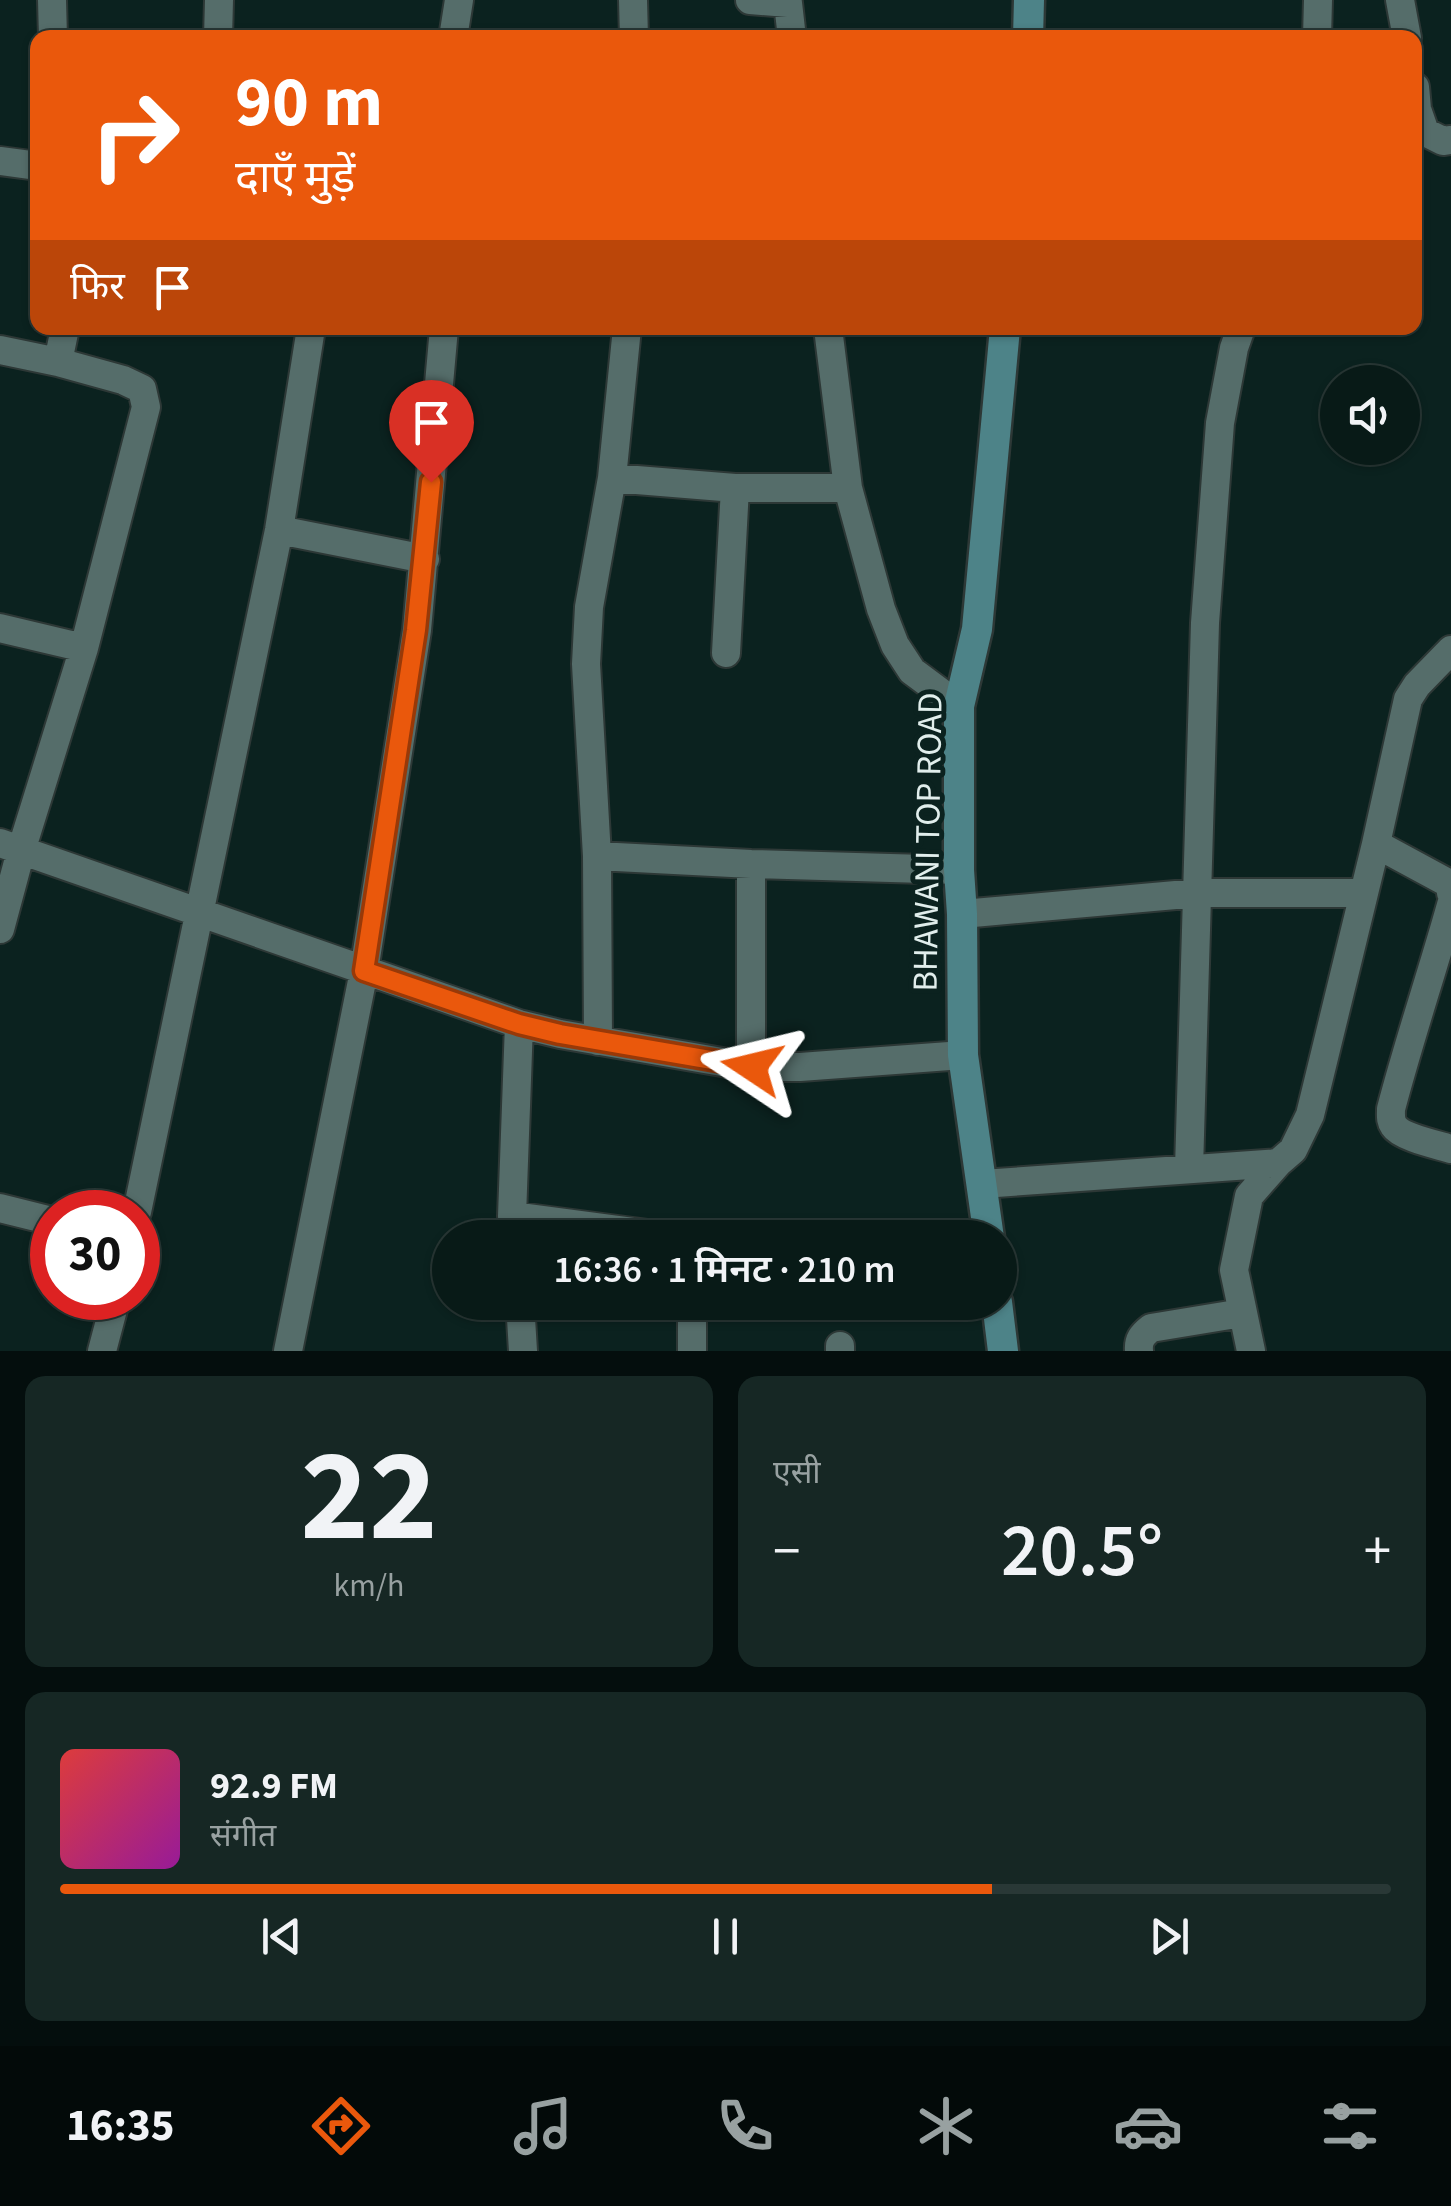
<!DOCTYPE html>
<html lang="hi">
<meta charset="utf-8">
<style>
:root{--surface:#081a17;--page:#162724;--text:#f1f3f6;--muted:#98a1a1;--line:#293836;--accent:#ea580c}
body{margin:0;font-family:"Source Sans 3","Noto Sans Devanagari",sans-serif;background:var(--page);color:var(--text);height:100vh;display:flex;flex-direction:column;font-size:38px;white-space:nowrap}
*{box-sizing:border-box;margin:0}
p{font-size:32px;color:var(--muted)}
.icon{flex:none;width:55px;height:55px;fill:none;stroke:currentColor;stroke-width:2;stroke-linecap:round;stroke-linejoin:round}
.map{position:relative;height:1351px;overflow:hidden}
.details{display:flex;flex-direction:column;gap:25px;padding:25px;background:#040e0d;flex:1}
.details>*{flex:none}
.guide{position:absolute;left:30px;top:30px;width:1392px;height:305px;border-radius:20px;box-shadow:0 2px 8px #0004,0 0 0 2px var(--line);background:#ea580c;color:#fff;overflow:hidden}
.fabs{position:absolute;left:1320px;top:365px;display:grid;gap:20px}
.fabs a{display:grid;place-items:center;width:100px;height:100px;border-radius:50%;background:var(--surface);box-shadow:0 2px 8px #0004,0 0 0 2px var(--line);font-size:50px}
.speed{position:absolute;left:30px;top:1190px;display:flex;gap:20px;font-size:50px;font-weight:700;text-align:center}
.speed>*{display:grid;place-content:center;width:130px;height:130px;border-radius:50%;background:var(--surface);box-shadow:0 2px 8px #0004,0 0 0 2px var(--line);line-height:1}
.speed .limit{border:15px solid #d22;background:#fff;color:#111}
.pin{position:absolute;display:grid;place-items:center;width:85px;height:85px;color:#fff;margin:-102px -42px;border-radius:50% 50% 50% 0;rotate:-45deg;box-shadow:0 0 10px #0007}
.pin .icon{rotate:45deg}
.me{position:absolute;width:110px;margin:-55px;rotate:280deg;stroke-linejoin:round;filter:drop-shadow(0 0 8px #0008)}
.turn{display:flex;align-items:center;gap:35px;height:210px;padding:0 40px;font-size:45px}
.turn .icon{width:130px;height:130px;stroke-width:2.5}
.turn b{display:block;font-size:70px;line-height:85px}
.then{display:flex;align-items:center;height:95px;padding:0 40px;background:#0003;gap:20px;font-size:38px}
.big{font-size:75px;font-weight:600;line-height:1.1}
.details .card{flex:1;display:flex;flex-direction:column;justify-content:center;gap:15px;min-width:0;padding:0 35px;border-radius:20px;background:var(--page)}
.details .dial{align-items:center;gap:0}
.dial b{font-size:130px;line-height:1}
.song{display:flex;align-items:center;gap:30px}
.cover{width:120px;height:120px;border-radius:15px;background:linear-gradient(135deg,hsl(0 70% 55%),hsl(300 70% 35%))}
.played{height:10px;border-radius:5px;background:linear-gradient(90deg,var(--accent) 70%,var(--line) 70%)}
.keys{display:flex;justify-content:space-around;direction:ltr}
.heat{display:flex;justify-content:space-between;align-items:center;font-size:55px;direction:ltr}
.details .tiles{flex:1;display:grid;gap:25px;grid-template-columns:1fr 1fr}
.card:last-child{grid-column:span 2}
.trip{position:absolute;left:432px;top:1220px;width:585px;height:100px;border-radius:50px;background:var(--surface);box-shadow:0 2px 8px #0004,0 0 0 2px var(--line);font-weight:600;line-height:100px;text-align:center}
.dock{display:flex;height:160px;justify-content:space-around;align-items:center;background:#030a09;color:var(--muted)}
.dock .icon{width:70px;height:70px}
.dock .selected{color:var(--accent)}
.dock b{font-size:45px;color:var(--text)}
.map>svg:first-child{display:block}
</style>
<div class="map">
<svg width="1451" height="1351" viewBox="0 0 1451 1351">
<rect width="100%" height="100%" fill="#0b221f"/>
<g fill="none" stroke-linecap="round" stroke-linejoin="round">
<g stroke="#2d3836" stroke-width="32">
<path id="street" d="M52,0L53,38
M633,0L634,38
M750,0L788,3L792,38
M1400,0L1407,38
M218,38L219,0
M453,38L459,0
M1317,38L1318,0
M1415,87L1417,109L1425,132L1443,141L1451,140
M0,161L38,166
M828,328L848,488L881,609L895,645L912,671L959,706
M0,350L58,362
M612,478L735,488H848
M279,530L425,559
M0,628L84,648
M726,653L735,488
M0,843L519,1024L560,1034L751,1067H800L963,1055
M1376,844L1450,884L1451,893
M597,856L751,864L959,870
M751,864V1067
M1451,905C1432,973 1409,1040 1391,1109C1391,1116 1390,1120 1394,1126C1401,1137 1438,1145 1451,1149
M962,914L1198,893H1364
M0,929L21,851L84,648L146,407L142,389L123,380L58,362L65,328
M598,1041L597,856L586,664L589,607L612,478L627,328
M1189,1169L1205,623L1220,423L1234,348L1241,328
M982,1184L1278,1163
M0,1208L52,1221
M137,1212L279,530L311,328
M512,1216L678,1238
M513,1238L512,1216L519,1024
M520,1302L523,1351
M692,1322V1351
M840,1346V1351
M102,1351L116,1298
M288,1351L364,971L417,630L444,328
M1139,1351C1138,1340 1142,1335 1151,1328L1242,1313
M1251,1351L1234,1270L1249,1196L1278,1163L1293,1150L1310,1115L1376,844L1408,699L1417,685L1451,650"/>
</g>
<g stroke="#2d3836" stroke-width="35">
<path id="secondary" d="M1028,38L1029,0
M989,1238L963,1055L962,914L959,870V706L977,629L1005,328
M997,1302L1003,1351"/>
</g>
<use href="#street" stroke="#556d6a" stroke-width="28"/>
<use href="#secondary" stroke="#4d8388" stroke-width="30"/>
</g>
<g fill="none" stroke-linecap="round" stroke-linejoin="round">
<g stroke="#983908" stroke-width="25">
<path id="route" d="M431,482L416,630L364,971L519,1024L560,1034L752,1067"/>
</g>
<use href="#route" stroke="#ea580c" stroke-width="18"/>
</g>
<g text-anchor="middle" stroke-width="10" stroke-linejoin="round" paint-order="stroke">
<g font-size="35" fill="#e1eeec" stroke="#0b221f">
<text transform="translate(927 842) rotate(-89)" y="12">BHAWANI TOP ROAD</text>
</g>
</g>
</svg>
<div class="fabs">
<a><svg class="icon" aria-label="sound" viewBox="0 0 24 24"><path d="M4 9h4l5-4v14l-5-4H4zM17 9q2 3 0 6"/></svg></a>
</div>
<div class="speed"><div class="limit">30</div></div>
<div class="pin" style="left:431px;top:482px;background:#d93025"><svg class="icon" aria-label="arrive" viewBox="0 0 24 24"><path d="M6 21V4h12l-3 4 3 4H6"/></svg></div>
<svg class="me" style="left:752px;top:1067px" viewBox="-20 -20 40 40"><path d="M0-17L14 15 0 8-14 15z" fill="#ea580c" stroke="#fff" stroke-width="4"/></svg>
<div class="trip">16:36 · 1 मिनट · 210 m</div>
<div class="guide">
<div class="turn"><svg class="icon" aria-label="right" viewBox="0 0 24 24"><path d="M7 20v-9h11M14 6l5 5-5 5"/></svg><div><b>90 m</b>दाएँ मुड़ें</div></div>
<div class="then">फिर<svg class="icon" aria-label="arrive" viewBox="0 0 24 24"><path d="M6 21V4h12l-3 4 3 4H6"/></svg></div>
</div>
</div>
<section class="details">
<div class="tiles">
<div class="card dial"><b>22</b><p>km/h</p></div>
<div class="card"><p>एसी</p>
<div class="heat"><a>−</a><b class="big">20.5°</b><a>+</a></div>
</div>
<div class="card">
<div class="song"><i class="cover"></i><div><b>92.9 FM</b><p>संगीत</p></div></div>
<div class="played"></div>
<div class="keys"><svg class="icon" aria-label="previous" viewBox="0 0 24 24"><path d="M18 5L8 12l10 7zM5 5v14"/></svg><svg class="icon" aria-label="pause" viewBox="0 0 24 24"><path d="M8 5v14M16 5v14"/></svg><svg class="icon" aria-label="next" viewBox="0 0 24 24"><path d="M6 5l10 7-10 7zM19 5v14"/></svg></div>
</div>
</div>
</section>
<nav class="dock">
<b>16:35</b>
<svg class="icon selected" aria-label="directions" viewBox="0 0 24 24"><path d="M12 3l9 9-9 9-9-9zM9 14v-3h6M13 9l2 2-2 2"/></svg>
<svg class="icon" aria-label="music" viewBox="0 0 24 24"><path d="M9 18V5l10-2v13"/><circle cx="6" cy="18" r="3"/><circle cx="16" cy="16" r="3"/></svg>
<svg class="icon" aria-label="phone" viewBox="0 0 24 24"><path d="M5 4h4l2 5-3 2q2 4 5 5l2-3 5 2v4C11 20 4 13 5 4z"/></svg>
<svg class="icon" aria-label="climate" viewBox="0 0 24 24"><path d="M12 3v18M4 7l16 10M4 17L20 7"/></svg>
<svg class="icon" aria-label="car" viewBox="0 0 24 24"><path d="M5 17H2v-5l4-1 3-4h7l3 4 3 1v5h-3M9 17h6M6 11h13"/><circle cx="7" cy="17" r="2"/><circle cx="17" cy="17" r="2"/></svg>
<svg class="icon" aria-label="filters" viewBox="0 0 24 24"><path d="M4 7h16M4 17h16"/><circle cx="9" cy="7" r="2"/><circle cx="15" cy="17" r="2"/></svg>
</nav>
